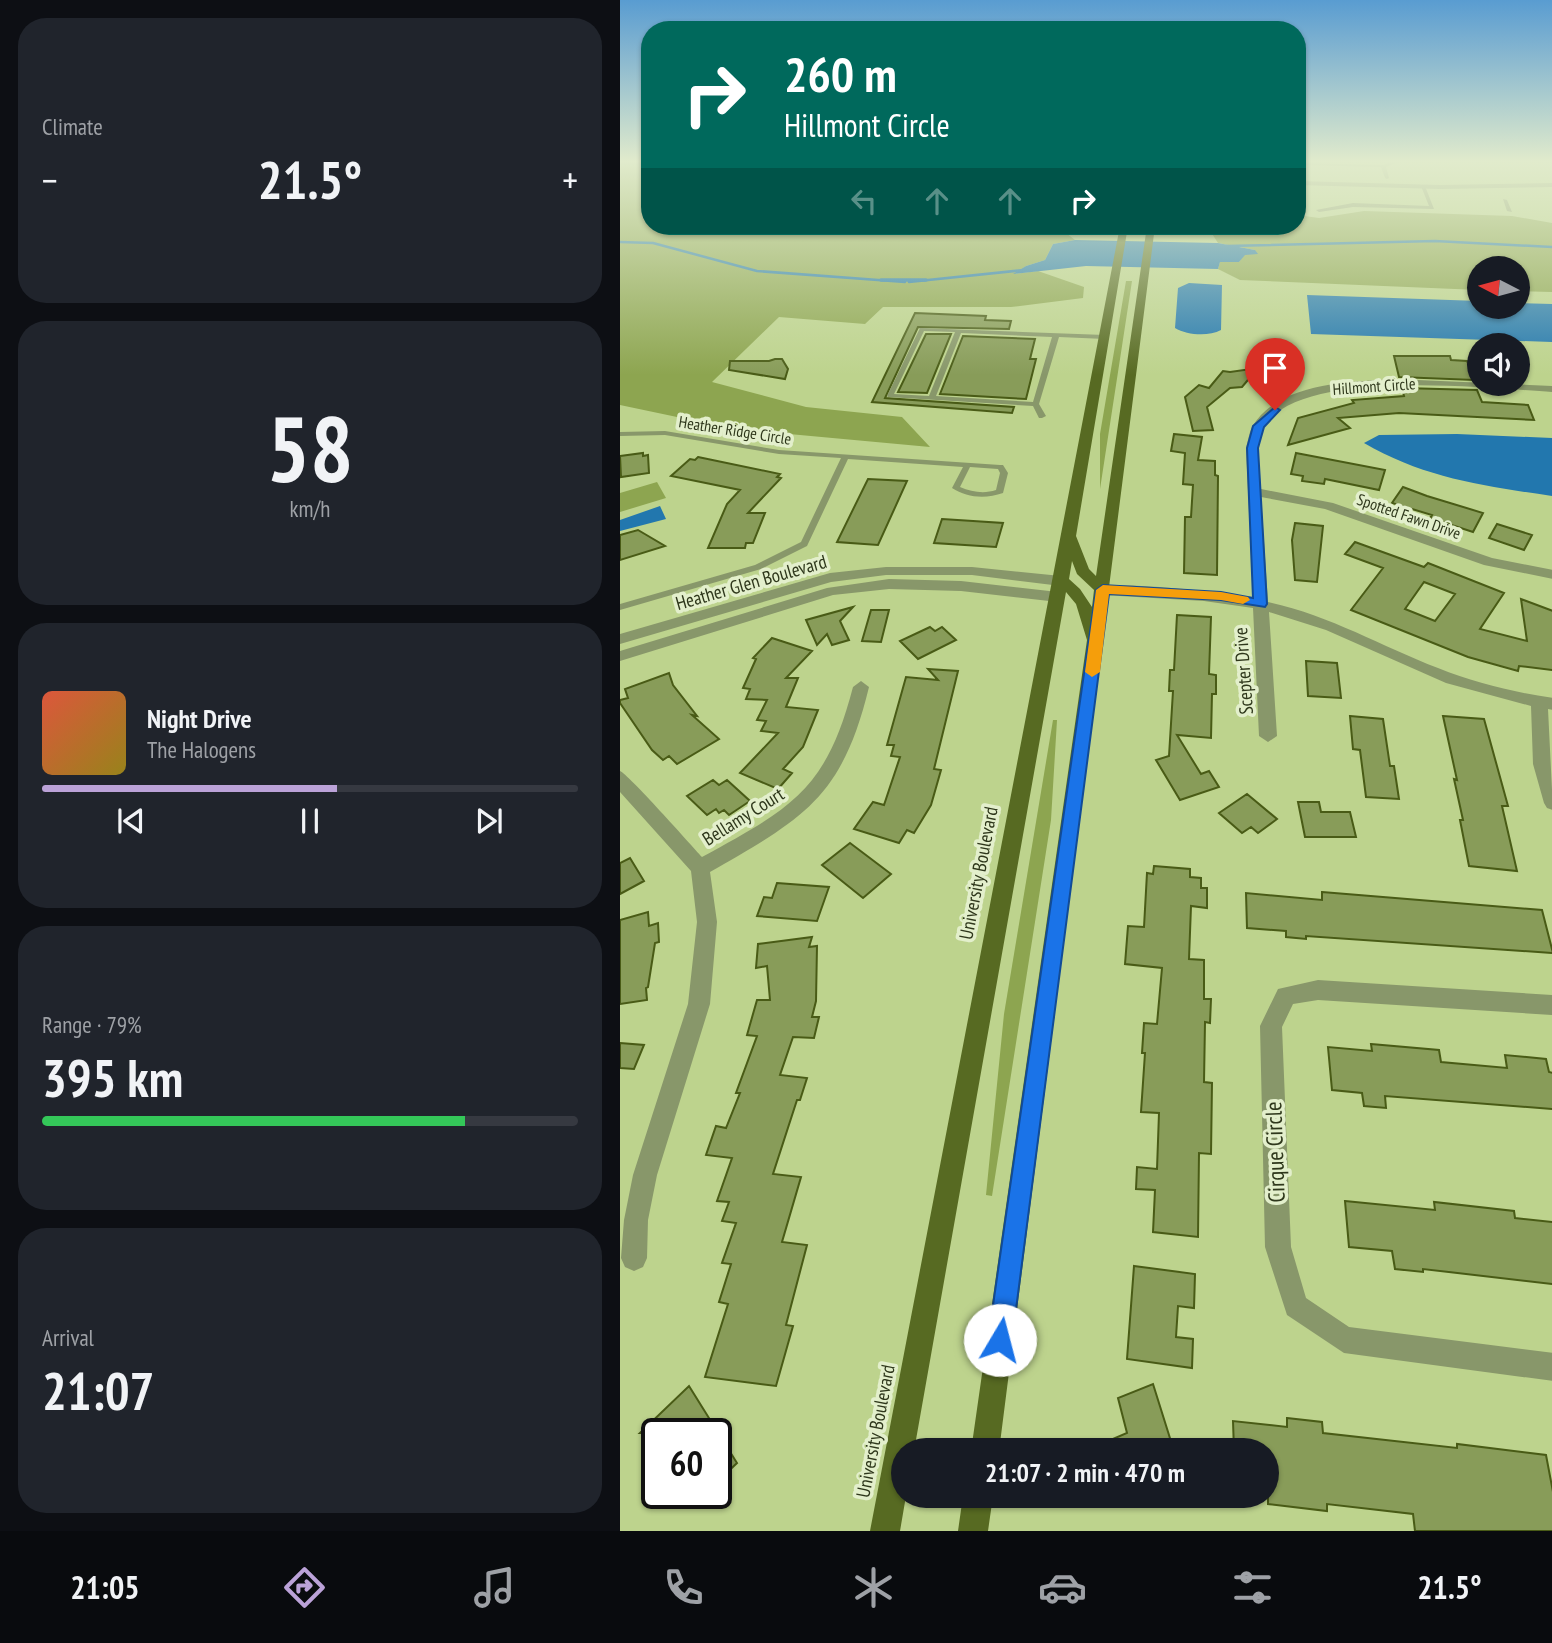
<!DOCTYPE html>
<meta charset="utf-8">
<style>
:root{--surface:#171b24;--page:#20242c;--text:#f1f3f6;--muted:#9ea1a6;--line:#363941;--accent:#bba2d8}
body{margin:0;font-family:"PT Sans Narrow",sans-serif;background:var(--page);color:var(--text);height:100vh;display:flex;flex-direction:column;font-size:26px;white-space:nowrap}
*{box-sizing:border-box;margin:0}
p{font-size:23px;color:var(--muted)}
.icon{flex:none;width:38px;height:38px;fill:none;stroke:currentColor;stroke-width:2;stroke-linecap:round;stroke-linejoin:round}
.map{position:relative;flex:1;overflow:hidden}
.details{display:flex;flex-direction:column;gap:18px;padding:18px;background:#0d0f14;width:620px}
.details>*{flex:none}
.banner{position:absolute;left:21px;top:21px;width:665px;height:214px;border-radius:28px;box-shadow:0 2px 5px #0004;background:#00695c;color:#fff;overflow:hidden}
.needle{width:46px;rotate:276deg}
.fabs{position:absolute;left:847px;top:256px;display:grid;gap:14px}
.fabs a{display:grid;place-items:center;width:63px;height:63px;border-radius:50%;background:var(--surface);box-shadow:0 2px 5px #0004;font-size:35px}
.speed{position:absolute;left:21px;top:1418px;display:flex;gap:14px;font-size:35px;font-weight:700;text-align:center}
.speed>*{display:grid;place-content:center;width:91px;height:91px;border-radius:50%;background:var(--surface);box-shadow:0 2px 5px #0004;line-height:1}
.speed .limit{border:4px solid #111;border-radius:10px;background:#fff;color:#111}
.pin{position:absolute;display:grid;place-items:center;width:60px;height:60px;color:#fff;margin:-72px -30px;border-radius:50% 50% 50% 0;rotate:-45deg;box-shadow:0 0 7px #0007}
.pin .icon{rotate:45deg}
.me{position:absolute;width:77px;margin:-38px;rotate:8deg;stroke-linejoin:round;filter:drop-shadow(0 0 5px #0008)}
.turn{display:flex;align-items:center;gap:24px;height:147px;padding:0 28px;font-size:32px}
.turn .icon{width:91px;height:91px;stroke-width:2.5}
.turn b{display:block;font-size:49px;line-height:60px}
.lanes{display:flex;align-items:center;height:66px;padding:0 28px;background:#0003;justify-content:center;gap:35px;direction:ltr}
.lanes .off{opacity:.35}
.big{font-size:52px;font-weight:600;line-height:1.1}
.details .widget{flex:1;display:flex;flex-direction:column;justify-content:center;gap:10px;min-width:0;padding:0 24px;border-radius:28px;background:var(--page)}
.details .dial{align-items:center;gap:0}
.dial b{font-size:91px;line-height:1}
.song{display:flex;align-items:center;gap:21px}
.cover{width:84px;height:84px;border-radius:10px;background:linear-gradient(135deg,hsl(10 70% 55%),hsl(50 70% 35%))}
.played{height:7px;border-radius:4px;background:linear-gradient(90deg,var(--accent) 55%,var(--line) 55%)}
.keys{display:flex;justify-content:space-around;direction:ltr}
.heat{display:flex;justify-content:space-between;align-items:center;font-size:38px;direction:ltr}
.charge{height:10px;border-radius:5px;background:linear-gradient(90deg,#34c759 79%,var(--line) 0)}
.trip{position:absolute;left:271px;top:1438px;width:388px;height:70px;border-radius:35px;background:var(--surface);box-shadow:0 2px 5px #0004;font-weight:600;line-height:70px;text-align:center}
.tabs{display:flex;height:112px;justify-content:space-around;align-items:center;background:#090b0e;color:var(--muted)}
.tabs .icon{width:49px;height:49px}
.tabs .selected{color:var(--accent)}
.tabs b{font-size:32px;color:var(--text)}
main{display:flex;flex:1;min-height:0}
.map>svg:first-child{display:block}
</style>
<main>
<section class="details">
<div class="widget"><p>Climate</p>
<div class="heat"><a>−</a><b class="big">21.5°</b><a>+</a></div>
</div>
<div class="widget dial"><b>58</b><p>km/h</p></div>
<div class="widget">
<div class="song"><i class="cover"></i><div><b>Night Drive</b><p>The Halogens</p></div></div>
<div class="played"></div>
<div class="keys"><svg class="icon" aria-label="previous" viewBox="0 0 24 24"><path d="M18 5L8 12l10 7zM5 5v14"/></svg><svg class="icon" aria-label="pause" viewBox="0 0 24 24"><path d="M8 5v14M16 5v14"/></svg><svg class="icon" aria-label="next" viewBox="0 0 24 24"><path d="M6 5l10 7-10 7zM19 5v14"/></svg></div>
</div>
<div class="widget"><p>Range · 79%</p><b class="big">395 km</b><div class="charge"></div></div>
<div class="widget"><p>Arrival</p><b class="big">21:07</b></div>
</section>
<div class="map">
<svg width="933" height="1531" viewBox="0 0 933 1531">
<rect width="100%" height="100%" fill="#bdd38d"/>
<path fill="#8da550" d="M0,161H30V226H437L455,240L433,244L425,260L406,266L395,274L418,271L464,287L463,298L391,307H263L245,324L159,317L92,382L186,407L282,417L310,447L114,429L0,405Z
M744,211L892,216L932,223V292L898,291V268H859V290L620,280L598,269L600,262H619L624,255L635,250L598,243L587,226H677V215L699,218Z
M506,281H512L480,489V434Z
M37,482L46,498L0,512V493Z
M433,720H437L431,820L372,1196L366,1195L384,1014Z"/>
<path fill="#2277ae" d="M455,240L598,243L635,250L638,254L625,255L619,262H600L598,269L466,266L393,274L406,266L425,260L433,244Z
M569,283L602,285L601,330C588,337 567,335 555,328L558,288Z
M687,295L859,301V306H898V303L932,304V342L691,334Z
M837,434L932,438V496C864,486 804,478 744,443L759,435Z
M40,506L46,519L0,531V520Z"/>
<g fill="none" stroke-linecap="round" stroke-linejoin="round">
<path stroke="#2277ae" stroke-width="2.5" d="M0,242L33,243L137,271L285,282
M606,246L815,241L933,247
M289,282L404,270"/>
<path stroke="#2277ae" stroke-width="3.5" d="M261,280H306"/>
</g>
<path fill="#889c59" stroke="#495b16" stroke-width="2" fill-rule="evenodd" d="M295,313L366,316L365,320L391,321L389,329L298,327L265,398L394,407L392,413L252,402Z
M306,334H331L307,393L278,392Z
M343,336L415,339L410,359H416L406,399L320,394Z
M774,356H830L831,360L847,361L854,380L779,377Z
M155,359H162L168,369L165,379L109,370L110,361H149Z
M638,368L622,387L610,388L587,407L593,430L573,431L565,397L579,385L589,388L603,371L610,372Z
M782,388L857,390L862,402L908,405L914,420L779,413L718,418L730,428L668,445L678,418L734,403L732,400L784,396Z
M554,434L582,437L578,460L595,461V475L598,476L597,575L564,573L565,517H571L573,485L563,484L565,453L551,451Z
M23,453V456L28,455L29,473L1,477L0,456Z
M676,453L765,470L759,490L705,479L704,484L682,481L683,476L671,474Z
M78,457L160,474L157,477L161,478L128,513H145L133,543H126L125,548H88L107,504L120,490L51,476L70,459L75,460Z
M248,479L287,481L258,545L217,542Z
M783,487L807,496L863,513L853,532L810,518L812,515L772,503Z
M322,519L353,521L383,523L376,547L314,543Z
M675,523L703,526L697,582L675,580L672,540Z
M877,524L912,535L904,550L869,538Z
M18,530L45,546L0,560V535Z
M735,542L804,567L808,563L884,593L860,629L907,641L901,599L933,611V670L899,666L898,671L848,657L731,610L763,568L725,554ZM804,582L835,594L815,621L785,609Z
M233,607L220,621L229,640L212,645L207,634L197,645L186,620Z
M251,610H269L261,642L242,641Z
M557,615L591,617L589,674L596,675V694H592L591,738L557,735L581,774L589,771L599,787L560,800L536,760L549,756L553,691H549L550,670H554Z
M310,627L315,631L322,627L336,640L298,659L280,641Z
M152,638L192,651L166,678H178L166,707L198,710L183,747L163,769L172,773L158,789L120,773L158,733L141,731L146,721L137,720L147,700L126,699L130,689L123,688L136,659L133,658Z
M686,661L717,663L721,698L688,696Z
M308,669L338,671L314,769L321,770L311,805L294,833L287,830L279,843L234,829L253,802L264,805L280,757L271,756L274,745H267L286,677L318,680Z
M49,673L53,685L77,716L72,715L99,739L57,764L49,756L43,760L32,750L0,703V700L8,698L5,689Z
M730,716L763,719L770,766H774L779,799L746,797L740,750L733,749Z
M823,716L864,719L888,806H882L897,871L849,866L840,820H843L834,779L837,780Z
M93,780L99,785L107,780L130,801L109,815L104,810L99,813L96,809L87,815L67,796Z
M627,794L657,819L638,833L631,827L622,833L599,813Z
M678,802H699L701,812H730L736,837H685Z
M230,843L271,874L243,898L202,865Z
M10,858L24,881L0,894V863Z
M534,866L570,869V877L581,878V888H587V908L571,906L569,959L584,960V999H591L590,1023L585,1022L584,1082L592,1083L591,1154L579,1153L578,1237L533,1232L535,1190L516,1189L517,1167L537,1169L539,1113L521,1112L525,1053H522L524,1023L537,1024L542,968L505,964L508,926L524,927L527,873L533,874Z
M157,883L209,887L197,921L137,916L144,897L152,898Z
M702,892L922,910L933,953L686,936V939L666,937V931L627,928L626,893L702,900Z
M28,912L29,926L38,923L39,942L35,943L28,987L26,988L27,1000L0,1004V920Z
M192,937L189,947L197,946L196,1001L192,1017H199L194,1038L173,1037L160,1075L187,1078L180,1100H177L153,1174L181,1177L162,1242L187,1245L166,1325L173,1326L156,1386L85,1377L108,1304L99,1302L111,1264L102,1263L116,1223L102,1221L109,1202L97,1201L112,1158L86,1155L96,1126L106,1128L120,1093H116L137,1036L127,1035L137,1000H150L147,966L136,968L138,944Z
M0,1043L24,1045L14,1069L0,1068Z
M751,1044L819,1050L821,1062L887,1068L885,1055L926,1059L929,1072L933,1073V1109L765,1096L766,1108L744,1106L742,1093L712,1090L708,1047L752,1051Z
M725,1201L815,1210L814,1202L894,1211L895,1218L933,1222V1284L803,1269V1272L775,1269L772,1251L729,1247Z
M514,1266L575,1274L574,1308L558,1306L556,1337L573,1339L572,1368L507,1359Z
M533,1384L554,1451H465L507,1433L498,1398Z
M69,1386L117,1463L96,1483V1433H20Z
M667,1418L702,1422L703,1433L837,1448V1444L926,1455L933,1492V1531H795L793,1514L707,1504V1511L648,1504V1451H614L613,1421L667,1427Z"/>
<g fill="none" stroke-linecap="round" stroke-linejoin="round">
<path fill="#88976a" fill-rule="evenodd" d="M771,161H775L776,163L766,167L769,178L767,179L765,178L761,167L677,165V163L763,165L771,162Z
M803,185L805,186L814,209L733,207L699,212L696,210L733,203L809,206L801,186Z
M883,199L887,200L892,212L887,211Z
M300,328L485,335L488,337L485,339L439,337L419,404L426,416L422,418H419L413,406L268,397L267,396ZM304,331L335,332L309,396L274,394ZM341,333L432,337L413,402L316,396Z
M45,431L159,450L380,465H383L388,473L383,493C366,499 347,498 332,488L343,467L228,459L187,546L141,569L0,610V604L135,565L181,542L221,458L159,454L45,435L0,436V432ZM350,467L378,469L380,473L376,490C364,494 352,492 340,487Z"/>
<path fill="#88976a" fill-rule="evenodd" d="M775,379L933,386V392C874,389 670,365 642,431C635,449 640,471 641,489L713,503L872,558L933,570V579L864,565L705,509L641,497L648,602C709,615 761,646 818,668C855,683 893,692 933,698V710L928,709L933,810L927,808L924,803L913,764L911,706L826,683L706,630L649,612L657,736L648,742L639,736L633,608L584,601L483,595L476,590C488,578 610,594 633,598L626,448C628,441 629,433 632,427C659,382 729,382 775,379Z
M266,567H352L441,576L448,581L441,586L352,575H266L211,582L0,644V634L210,573Z
M269,579L341,581L438,592L445,597L438,602L341,591L269,589L213,595L0,661V651L207,588Z
M241,681L249,687C222,798 184,818 90,872L97,922L90,1004L37,1175L28,1220L27,1258L23,1267L14,1271L5,1267L1,1258L4,1220L13,1175L68,1004L77,922L71,871L0,792V771C8,774 71,845 82,857C171,808 206,791 233,687Z
M698,980L933,995V1015L698,1000L673,1004L662,1027L671,1247L686,1298L729,1327L933,1353V1381L724,1353L667,1315L645,1247L640,1026L658,989Z"/>
<path fill="#88976a" fill-rule="evenodd" d="M677,181L820,185L933,183V187L820,189L677,185Z"/>
<path fill="#576a22" fill-rule="evenodd" d="M500,226H508L456,536L469,569L476,576L527,226H535L379,1451H351L467,640L456,604L446,592L294,1451H284V1496H286L280,1531H250ZM452,561L457,574L474,590L472,607L460,589L449,579Z
M343,1496H373L368,1531H338Z"/>
</g>
<linearGradient id="sky" x2="0" y2="1"><stop stop-color="#599cd1"/><stop offset="0.43" stop-color="#e1ebcc"/><stop offset="1" stop-color="#e1ebcc" stop-opacity="0"/></linearGradient>
<rect width="933" height="375" fill="url(#sky)"/>
<path fill="#1a73e8" stroke="#114b97" stroke-width="2" d="M655,407L660,410L644,427L638,448L647,604L645,607L601,600L489,594L392,1340L389,1349L380,1352L371,1349L368,1340L476,590L483,585L601,592L633,598L627,448L633,426Z"/>
<path fill="#f59e0b" d="M483,585L601,592L628,597L630,600L623,604L601,600L489,594L480,672L472,677L465,672L476,590Z"/>
<g text-anchor="middle" stroke-width="7" stroke-linejoin="round" paint-order="stroke">
<g font-size="16" fill="#2e371b" stroke="#e3efcc">
<text transform="translate(754 386) rotate(-4)" y="6">Hillmont Circle</text>
<text transform="translate(115 430) rotate(9)" y="6">Heather Ridge Circle</text>
<text transform="translate(789 516) rotate(19)" y="6">Spotted Fawn Drive</text>
</g>
<g font-size="19" fill="#2e371b" stroke="#e3efcc">
<text transform="translate(131 582) rotate(-16)" y="7">Heather Glen Boulevard</text>
<text transform="translate(623 671) rotate(-94)" y="7">Scepter Drive</text>
<text transform="translate(123 816) rotate(-32)" y="7">Bellamy Court</text>
<text transform="translate(358 873) rotate(-79)" y="7">University Boulevard</text>
<text transform="translate(255 1431) rotate(-79)" y="7">University Boulevard</text>
</g>
<g font-size="23" fill="#2e371b" stroke="#e3efcc">
<text transform="translate(655 1152) rotate(-92)" y="8">Cirque Circle</text>
</g>
</g>
</svg>
<div class="fabs">
<a><svg class="needle" viewBox="-14 -14 28 28"><path d="M0-13l5 13h-10z" fill="#e53935"/><path d="M0 13l5-13h-10z" fill="#9ea1a6"/></svg></a>
<a><svg class="icon" aria-label="sound" viewBox="0 0 24 24"><path d="M4 9h4l5-4v14l-5-4H4zM17 9q2 3 0 6"/></svg></a>
</div>
<div class="speed"><div class="limit">60</div></div>
<div class="pin" style="left:655px;top:410px;background:#d93025"><svg class="icon" aria-label="arrive" viewBox="0 0 24 24"><path d="M6 21V4h12l-3 4 3 4H6"/></svg></div>
<svg class="me" style="left:380px;top:1340px" viewBox="-20 -20 40 40"><circle r="19" fill="#fff"/><path d="M0-13L10 11 0 6-10 11z" fill="#1a73e8"/></svg>
<div class="trip">21:07 · 2 min · 470 m</div>
<div class="banner">
<div class="turn"><svg class="icon" aria-label="right" viewBox="0 0 24 24"><path d="M7 20v-9h11M14 6l5 5-5 5"/></svg><div><b>260 m</b>Hillmont Circle</div></div>
<div class="lanes"><svg class="icon off" aria-label="left" viewBox="0 0 24 24"><path d="M17 20v-9H6M10 6l-5 5 5 5"/></svg><svg class="icon off" aria-label="ahead" viewBox="0 0 24 24"><path d="M12 20V5M6 11l6-6 6 6"/></svg><svg class="icon off" aria-label="ahead" viewBox="0 0 24 24"><path d="M12 20V5M6 11l6-6 6 6"/></svg><svg class="icon" aria-label="right" viewBox="0 0 24 24"><path d="M7 20v-9h11M14 6l5 5-5 5"/></svg></div>
</div>
</div>
</main>
<nav class="tabs">
<b>21:05</b>
<svg class="icon selected" aria-label="directions" viewBox="0 0 24 24"><path d="M12 3l9 9-9 9-9-9zM9 14v-3h6M13 9l2 2-2 2"/></svg>
<svg class="icon" aria-label="music" viewBox="0 0 24 24"><path d="M9 18V5l10-2v13"/><circle cx="6" cy="18" r="3"/><circle cx="16" cy="16" r="3"/></svg>
<svg class="icon" aria-label="phone" viewBox="0 0 24 24"><path d="M5 4h4l2 5-3 2q2 4 5 5l2-3 5 2v4C11 20 4 13 5 4z"/></svg>
<svg class="icon" aria-label="climate" viewBox="0 0 24 24"><path d="M12 3v18M4 7l16 10M4 17L20 7"/></svg>
<svg class="icon" aria-label="car" viewBox="0 0 24 24"><path d="M5 17H2v-5l4-1 3-4h7l3 4 3 1v5h-3M9 17h6M6 11h13"/><circle cx="7" cy="17" r="2"/><circle cx="17" cy="17" r="2"/></svg>
<svg class="icon" aria-label="filters" viewBox="0 0 24 24"><path d="M4 7h16M4 17h16"/><circle cx="9" cy="7" r="2"/><circle cx="15" cy="17" r="2"/></svg>
<b>21.5°</b>
</nav>
